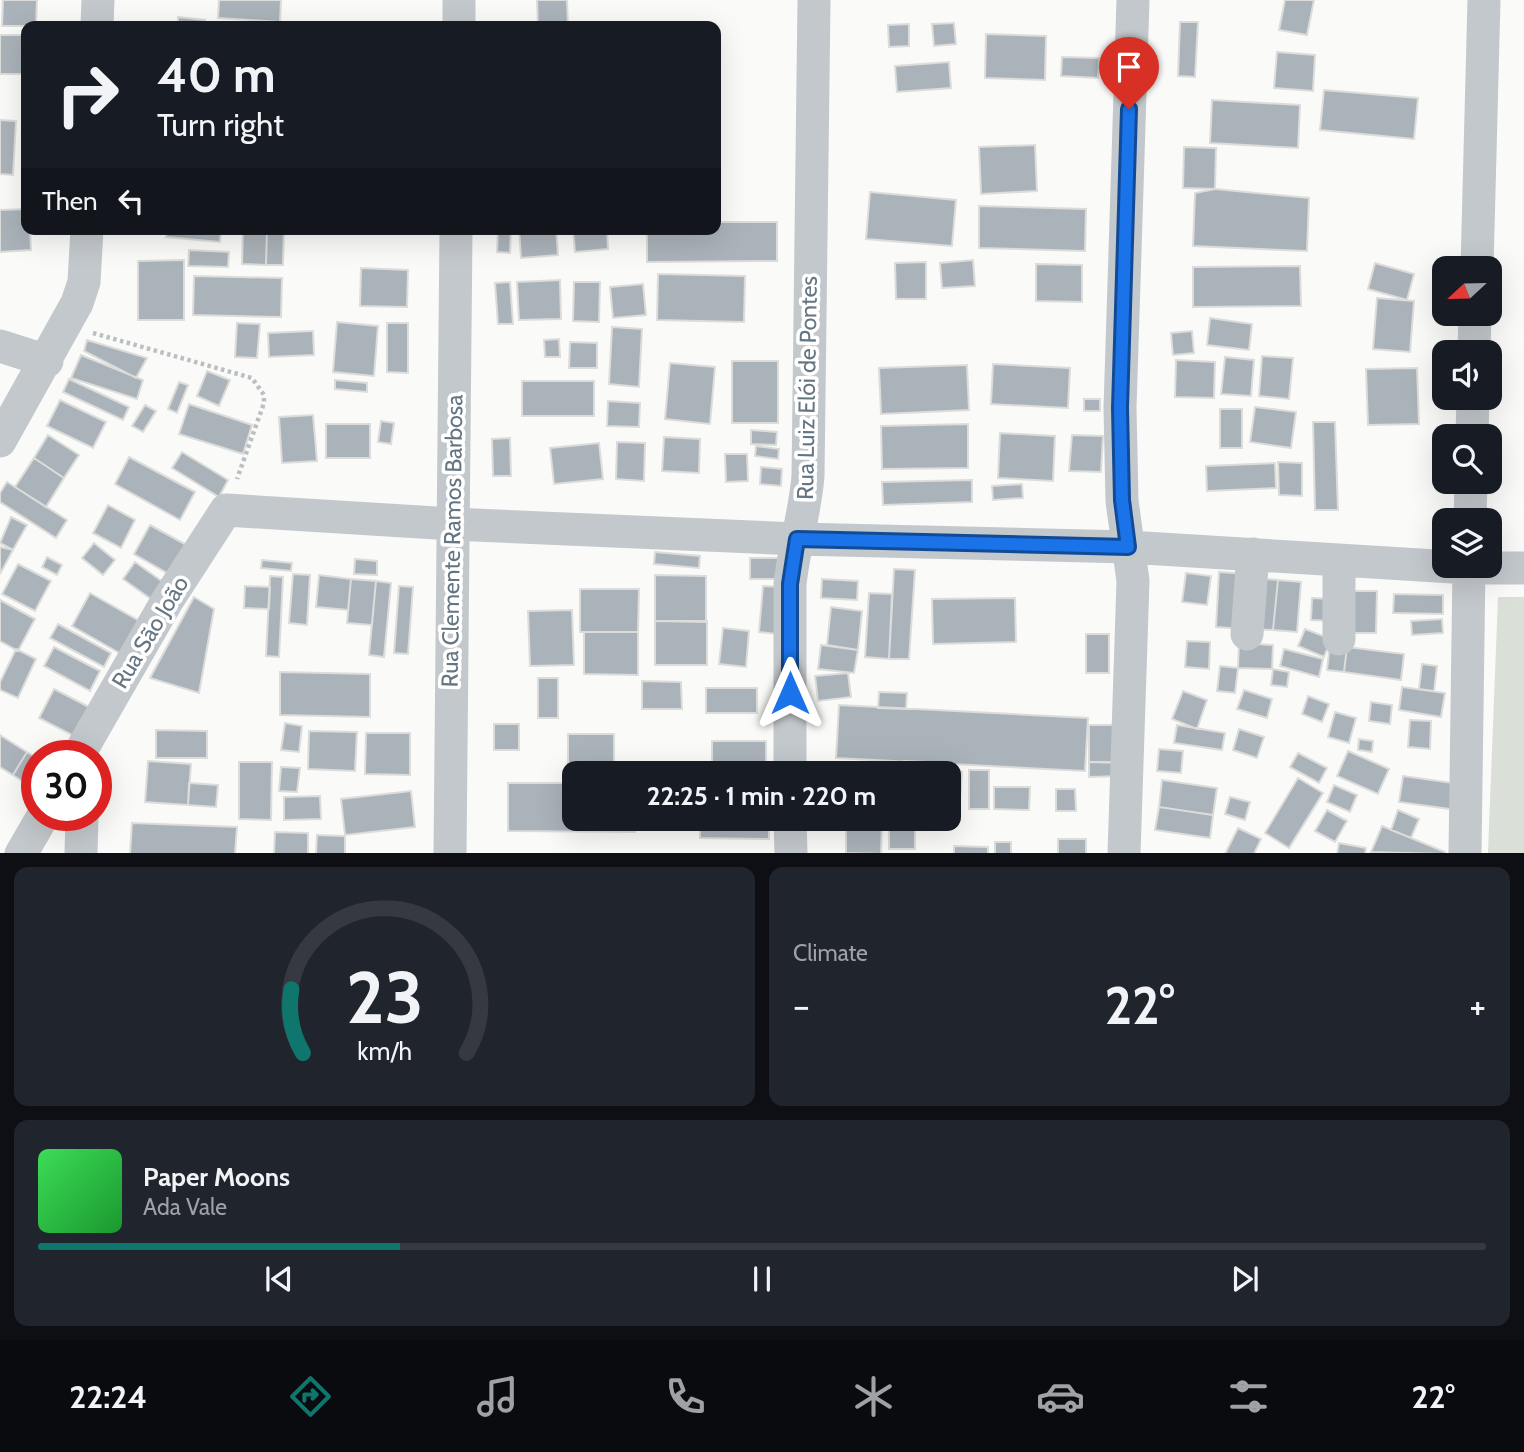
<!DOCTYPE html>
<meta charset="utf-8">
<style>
:root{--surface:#171b24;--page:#20242c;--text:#f1f3f6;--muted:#9ea1a6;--line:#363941;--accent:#0f766e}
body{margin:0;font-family:Cabin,sans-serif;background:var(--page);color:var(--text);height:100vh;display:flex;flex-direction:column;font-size:26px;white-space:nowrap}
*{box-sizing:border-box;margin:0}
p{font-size:23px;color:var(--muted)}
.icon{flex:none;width:38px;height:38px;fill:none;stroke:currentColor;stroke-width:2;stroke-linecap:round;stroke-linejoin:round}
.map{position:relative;height:853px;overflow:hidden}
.side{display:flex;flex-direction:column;gap:14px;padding:14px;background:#0d0f14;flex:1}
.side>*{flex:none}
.guide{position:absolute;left:21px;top:21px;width:700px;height:214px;border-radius:14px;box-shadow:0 7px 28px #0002;background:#171b24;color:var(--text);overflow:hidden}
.needle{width:46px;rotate:248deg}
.fabs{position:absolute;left:1432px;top:256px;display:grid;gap:14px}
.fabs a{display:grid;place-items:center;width:70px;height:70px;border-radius:14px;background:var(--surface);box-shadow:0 7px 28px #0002;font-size:35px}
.speed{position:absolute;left:21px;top:740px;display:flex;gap:14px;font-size:35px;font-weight:700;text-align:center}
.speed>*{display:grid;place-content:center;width:91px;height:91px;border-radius:50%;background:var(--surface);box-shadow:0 7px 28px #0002;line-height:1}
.speed .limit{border:10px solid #d22;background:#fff;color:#111}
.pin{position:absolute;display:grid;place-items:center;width:60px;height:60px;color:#fff;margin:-72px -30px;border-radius:50% 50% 50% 0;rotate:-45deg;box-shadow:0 0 7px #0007}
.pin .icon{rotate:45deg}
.me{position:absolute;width:77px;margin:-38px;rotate:0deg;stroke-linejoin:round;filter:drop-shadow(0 0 5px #0008)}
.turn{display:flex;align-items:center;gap:24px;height:147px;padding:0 21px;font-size:32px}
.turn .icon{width:91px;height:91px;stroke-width:2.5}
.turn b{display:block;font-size:49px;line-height:60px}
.then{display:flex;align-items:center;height:66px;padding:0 21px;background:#0003;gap:14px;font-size:26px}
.big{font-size:52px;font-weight:700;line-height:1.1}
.side .card{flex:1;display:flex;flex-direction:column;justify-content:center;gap:10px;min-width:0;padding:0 24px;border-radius:14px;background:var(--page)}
.side .dial{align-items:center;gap:0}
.dial svg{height:182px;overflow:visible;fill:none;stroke:var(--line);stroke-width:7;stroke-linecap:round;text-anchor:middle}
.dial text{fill:var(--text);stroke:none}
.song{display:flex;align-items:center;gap:21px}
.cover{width:84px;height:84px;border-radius:10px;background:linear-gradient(135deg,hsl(130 70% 55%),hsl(130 70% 35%))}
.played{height:7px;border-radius:4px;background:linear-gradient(90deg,var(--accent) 25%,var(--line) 25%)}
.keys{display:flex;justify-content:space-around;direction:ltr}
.heat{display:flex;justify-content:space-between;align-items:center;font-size:38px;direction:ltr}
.side .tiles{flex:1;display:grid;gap:14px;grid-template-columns:1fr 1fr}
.card:last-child{grid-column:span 2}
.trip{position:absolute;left:562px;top:761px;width:399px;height:70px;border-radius:14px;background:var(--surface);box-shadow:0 7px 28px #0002;font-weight:700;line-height:70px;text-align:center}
.menu{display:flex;height:112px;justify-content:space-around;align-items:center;background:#090b0e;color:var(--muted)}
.menu .icon{width:49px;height:49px}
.menu .on{color:var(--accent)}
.menu b{font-size:32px;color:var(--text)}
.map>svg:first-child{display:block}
</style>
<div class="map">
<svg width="1524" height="854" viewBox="0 0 1524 854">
<rect width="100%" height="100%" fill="#fafaf8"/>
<path fill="#dadfd7" d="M1498,597H1524V853H1488Z"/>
<path fill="#aab3b9" stroke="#dcdcda" stroke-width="2" d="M3,0H37L36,26H2Z
M219,0H281L280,22L218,18Z
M537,0H567L568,26H538Z
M1285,0H1314L1307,35L1279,30Z
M178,17L205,20L204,26H178Z
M1180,22H1198L1195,77L1178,76Z
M954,23L956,44L934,46L932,24Z
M909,24V46L889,47L888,25Z
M986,34L1046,36L1045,80L985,78Z
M0,35H26V74H0Z
M1277,52L1315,55L1313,91L1274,88Z
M1062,57L1099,58L1098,78L1061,76Z
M949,62L951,88L897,92L895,66Z
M1324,90L1418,98L1414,139L1320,130Z
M1212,100L1300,105L1298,148L1210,143Z
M0,120L16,121L13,175L0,174Z
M1035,145L1037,191L981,194L979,147Z
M1184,147L1216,148L1215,189L1183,188Z
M1215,189L1309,198L1307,251L1193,246L1195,193Z
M870,192L956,200L952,246L866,239Z
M979,206L1086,209L1085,251L979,248Z
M26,209V229H30L31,250L0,252V210Z
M716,222H777V261L647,262V229H716Z
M167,229H221L220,242L166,237Z
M243,229H267L266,265L242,264Z
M267,229H284L283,265H266Z
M498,229H511L510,253L497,252Z
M519,229H556L558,255L521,258Z
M573,229H607L608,249L575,252Z
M189,250L229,252L228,267L188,266Z
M184,260V320H138V261Z
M973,260L975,286L942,288L940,263Z
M926,262V299H896L895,263Z
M1375,263L1414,274L1407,300L1368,289Z
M1036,264L1082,265V302L1036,301Z
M1300,266L1301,306L1193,307V267Z
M361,268L408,270L407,307L360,306Z
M658,274L745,276L744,322L657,320Z
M194,276L282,278L281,317L193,315Z
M560,280L561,319L519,320L517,282Z
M510,282L513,324H498L495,283Z
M574,282H600L599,322L573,321Z
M643,284L646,315L613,318L610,287Z
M1377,298L1414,301L1410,352L1373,349Z
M1210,318L1252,324L1249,350L1207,345Z
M337,322L378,326L374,376L333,372Z
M237,323L260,324L257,358L235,357Z
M387,323H408V373L387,372Z
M612,327L642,329L639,387L609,384Z
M313,331L314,355L269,357L268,333Z
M1192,331L1194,353L1173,355L1171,333Z
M559,339L560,357H545L544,340Z
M87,340L147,358L136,378L84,351Z
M570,342L597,343V368H569Z
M81,355L143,380L137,399L71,378Z
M1262,356L1293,358L1289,399L1259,396Z
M1225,357L1254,360L1251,396L1221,394Z
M1176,360L1215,362L1214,398L1175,397Z
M732,361H778V423H732Z
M670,363L715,367L710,424L665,419Z
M993,364L1070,368L1068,408L991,404Z
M967,365L969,410L881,414L879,368Z
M1417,368L1419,424L1368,425L1366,369Z
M207,371L230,380L219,406L197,396Z
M69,379L129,407L123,420L63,392Z
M335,380L367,383V392L335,389Z
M522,381H594V416H522Z
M179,382L188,385L177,413L168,409Z
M1084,399H1100V411H1084Z
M60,400L106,422L93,448L47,426Z
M608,401L640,403L639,427L607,426Z
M189,404L252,425L243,454L179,434Z
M145,405L156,411L143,432L132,426Z
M1255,407L1296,412L1291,448L1250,442Z
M1220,409H1242V448H1220Z
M313,415L317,461L282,463L279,417Z
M381,421L394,423L391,444L378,442Z
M1313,422H1335L1338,510H1315Z
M326,424H370V458H326Z
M968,424V468L882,469L881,426Z
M751,430L777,432L776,445L751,444Z
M1000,433L1055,436L1053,481L998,478Z
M48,435L79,455L64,478L34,458Z
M1072,435L1103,436L1101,472L1069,471Z
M664,437L700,439L699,473L662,471Z
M510,438L511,476H493L492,439Z
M617,442L645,443L644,481L616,479Z
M599,443L603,479L554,484L550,448Z
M756,446L779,449L778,459L755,456Z
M182,452L228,480L219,497L172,468Z
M725,454H747L748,481L726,482Z
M129,457L195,492L180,520L115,484Z
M34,458L64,478L46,507L15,487Z
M1278,462L1302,463V496L1279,495Z
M1275,463L1276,488L1207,491L1206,466Z
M761,467L782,469L781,486L760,484Z
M972,480V502L883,505L882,482Z
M7,482L67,520L56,538L0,502V493Z
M1022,484L1023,498L993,500L992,486Z
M108,505L135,520L121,548L93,533Z
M11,517L27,525L13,550L0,543Z
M150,525L192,548L176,578L134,554Z
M94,543L115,560L103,575L82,558Z
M0,547L13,550L0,574Z
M655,552L700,556L699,568L654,564Z
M47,557L62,565L57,575L42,567Z
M750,558H780V579H750Z
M355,559L377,561V575L354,574Z
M262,560L292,563L291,571L261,568Z
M135,562L163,582L151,599L123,579Z
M18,564L51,581L35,611L2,594Z
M894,569L915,570L909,659H889Z
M1219,572L1247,574L1244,629L1216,627Z
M1186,573L1211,576L1207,605L1182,602Z
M293,574L310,575L307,625L289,623Z
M319,575L351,579L348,610L316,607Z
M655,575L706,576V622L655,621Z
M270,576L283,577L279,657L266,656Z
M1256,578L1278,580L1273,630L1252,629Z
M351,579L376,581L372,625L347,623Z
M822,579L858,581L857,600L821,598Z
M1278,580L1301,582L1297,632L1273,630Z
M376,581L391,583L384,657L369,655Z
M245,586L270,587L269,609L244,608Z
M399,586L413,587L408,654L394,653Z
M763,586L781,587L777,634L759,632Z
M580,589H639L638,632H580Z
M1346,591H1377L1376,633H1346Z
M90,593L141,622L123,655L72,626Z
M869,593L892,594L889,659L865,657Z
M1394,594L1443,595V614L1393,613Z
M194,597L214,609L199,693L150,678Z
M1015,598L1016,642L933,644L932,599Z
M1312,598L1333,599L1332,621L1311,620Z
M0,600L35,619L18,651L0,641Z
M831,607L862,611L858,650L827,645Z
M572,610L574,665L530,666L528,611Z
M1442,619L1443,633L1412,635L1411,621Z
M655,621H707V665H655Z
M58,624L111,653L104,667L50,638Z
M723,628L749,631L746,667L719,664Z
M1305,629L1331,639L1324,657L1298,646Z
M584,632H638V675L584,674Z
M1086,634H1109V673H1086Z
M1187,641L1210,642L1209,669L1185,667Z
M1239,643L1273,645L1272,669L1238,668Z
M1330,644L1347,647L1344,672L1327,670Z
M821,645L858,650L854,673L818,669Z
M54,647L100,671L90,691L44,666Z
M1347,647L1404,654L1401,680L1344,672Z
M16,649L36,659L18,698L0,690V682Z
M1284,649L1323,659L1319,677L1280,666Z
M1422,664L1437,666L1434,691L1419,689Z
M1220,666L1238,668L1235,693L1217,691Z
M1273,669L1289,672L1287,687L1271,685Z
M280,672L370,674V717L280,715Z
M848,673L851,697L818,701L815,676Z
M538,678H558V718H538Z
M642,681L681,682L682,709H642Z
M1402,687L1445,693L1441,717L1399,710Z
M706,688H757V713H706Z
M54,689L91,708L76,737L39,718Z
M1244,690L1272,699L1267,718L1237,709Z
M1183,691L1207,700L1197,729L1172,719Z
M879,692L907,693L906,709L878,708Z
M1308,696L1329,704L1322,722L1302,714Z
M1371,702L1392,705L1390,724L1369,721Z
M839,705L1088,718L1085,771L836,758Z
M1335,712L1356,718L1349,743L1328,737Z
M1410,720L1431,721L1430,749L1408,747Z
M285,723L302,726L299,752L281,750Z
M494,724H519V750H494Z
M1089,725H1115V762H1089Z
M1177,725L1225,733L1222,750L1174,743Z
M1239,729L1264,737L1257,758L1233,750Z
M156,730L207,731V758H156Z
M309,731L357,732L355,771L308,769Z
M366,733H410V775L365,774Z
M568,734H614V774L568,775Z
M0,735L27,752L13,775L0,767Z
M1359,739L1373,741L1372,752L1358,750Z
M712,741H766V763H712Z
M1159,749L1183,751L1181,773L1157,771Z
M1348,751L1389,769L1378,794L1337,776Z
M27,752L37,758L35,789L13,775Z
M1298,753L1327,768L1319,783L1290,767Z
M148,761L191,764L188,805L145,802Z
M904,761L926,762V774H903Z
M239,762H272L271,820L239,819Z
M1089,762L1121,763V776L1089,777Z
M281,767L300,768L297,792L279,791Z
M844,767L893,772V774H844Z
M926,770L962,772L960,800L948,799V774H926Z
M969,770H989V809H969Z
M1403,776L1460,784L1457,810L1399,802Z
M1298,778L1323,793L1289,848L1265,833Z
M1162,780L1217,788L1213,815L1159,807Z
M189,783L218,785L216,807L188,805Z
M508,783H574V819H635V832L508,831Z
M1334,785L1357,795L1350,812L1327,802Z
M994,787H1030L1029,810L994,809Z
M1056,789H1075L1076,811H1056Z
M411,791L415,827L345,835L341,799Z
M320,796L321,819L284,820V797Z
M1230,797L1250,802L1245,820L1225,814Z
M1159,807L1213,815L1210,838L1155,830Z
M1327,810L1347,821L1335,842L1315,831Z
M1398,810L1419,819L1411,838L1391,830Z
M700,819H769V839L700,838Z
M889,822H915V849H889Z
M132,823L237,827L235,854H130Z
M846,823H882L881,854L846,853Z
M1382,826L1445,852L1444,854L1371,852Z
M1238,828L1261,839L1254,854H1225Z
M275,832L308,833V854H274Z
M317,835L345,836V854H316Z
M1058,839H1086V854H1058Z
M995,842H1011V854H995Z
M1339,843L1366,848L1365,854H1337Z
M954,846L988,847V854H954Z"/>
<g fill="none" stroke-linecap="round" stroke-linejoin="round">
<path stroke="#bbbfc2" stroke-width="4.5" stroke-dasharray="3.5 3.5" stroke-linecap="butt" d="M93,333L252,378L264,395V403L237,479"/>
<path stroke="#c3c8cc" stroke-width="33" d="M97,26L98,0
M459,26V0
M1477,268L1484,0
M0,346L47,361
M1474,352L1475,313
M1472,436L1473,397
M0,441L77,303L84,282L87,229
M1470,520L1471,481
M1247,634L1253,554
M1339,639V560
M78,756L167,601L226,510L452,524L797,539L1128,547L1469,568H1524
M790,774V584C794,547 805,513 808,476L814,0
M790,819L791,854
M21,854L43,816
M81,854L82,816
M450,854L456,229
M1124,854L1133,581L1122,501L1120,408L1133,0
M1465,854L1469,565"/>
</g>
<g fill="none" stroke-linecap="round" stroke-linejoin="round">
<g stroke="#114b97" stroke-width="18">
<path id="route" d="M790,693V584L797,539L1128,547L1122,500L1120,408L1129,109"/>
</g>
<use href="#route" stroke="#1a73e8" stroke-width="12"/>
</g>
<g text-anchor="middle" stroke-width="7" stroke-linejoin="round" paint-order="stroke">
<g font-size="23" fill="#657683" stroke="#fff">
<text transform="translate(807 388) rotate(-89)" y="8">Rua Luiz Elói de Pontes</text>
<text transform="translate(452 541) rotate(-89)" y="8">Rua Clemente Ramos Barbosa</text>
<text transform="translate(150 632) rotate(-59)" y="8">Rua São João</text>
</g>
</g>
</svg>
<div class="fabs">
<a><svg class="needle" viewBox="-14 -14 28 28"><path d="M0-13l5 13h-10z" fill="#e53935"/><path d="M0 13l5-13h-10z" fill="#9ea1a6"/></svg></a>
<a><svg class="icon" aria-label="sound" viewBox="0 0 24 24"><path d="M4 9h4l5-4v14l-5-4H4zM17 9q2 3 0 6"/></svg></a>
<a><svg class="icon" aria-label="search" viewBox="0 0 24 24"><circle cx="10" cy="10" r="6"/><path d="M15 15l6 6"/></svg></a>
<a><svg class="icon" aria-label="layers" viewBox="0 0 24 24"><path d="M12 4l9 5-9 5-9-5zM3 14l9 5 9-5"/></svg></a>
</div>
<div class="speed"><div class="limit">30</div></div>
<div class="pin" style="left:1129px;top:109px;background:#d93025"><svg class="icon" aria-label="arrive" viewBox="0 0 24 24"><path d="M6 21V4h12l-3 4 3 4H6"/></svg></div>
<svg class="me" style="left:790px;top:693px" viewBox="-20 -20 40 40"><path d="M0-17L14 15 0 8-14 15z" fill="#1a73e8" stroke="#fff" stroke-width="4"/></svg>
<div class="trip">22:25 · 1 min · 220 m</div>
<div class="guide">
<div class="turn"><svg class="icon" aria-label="right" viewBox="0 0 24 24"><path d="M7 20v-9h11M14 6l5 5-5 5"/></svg><div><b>40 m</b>Turn right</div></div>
<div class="then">Then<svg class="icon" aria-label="left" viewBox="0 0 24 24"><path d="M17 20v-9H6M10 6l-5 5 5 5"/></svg></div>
</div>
</div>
<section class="side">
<div class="tiles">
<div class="card dial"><svg viewBox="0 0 100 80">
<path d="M14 69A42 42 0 1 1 86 69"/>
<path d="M14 69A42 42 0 0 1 9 41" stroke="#0f766e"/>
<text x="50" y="56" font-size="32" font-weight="700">23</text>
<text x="50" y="72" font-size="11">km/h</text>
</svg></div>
<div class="card"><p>Climate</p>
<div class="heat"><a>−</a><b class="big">22°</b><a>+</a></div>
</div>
<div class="card">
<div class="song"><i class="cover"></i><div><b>Paper Moons</b><p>Ada Vale</p></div></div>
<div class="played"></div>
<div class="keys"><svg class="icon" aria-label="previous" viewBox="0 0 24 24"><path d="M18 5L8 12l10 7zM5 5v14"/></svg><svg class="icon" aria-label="pause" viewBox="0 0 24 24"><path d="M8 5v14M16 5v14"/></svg><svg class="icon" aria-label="next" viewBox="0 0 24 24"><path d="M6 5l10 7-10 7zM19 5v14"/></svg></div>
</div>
</div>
</section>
<nav class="menu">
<b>22:24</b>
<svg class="icon on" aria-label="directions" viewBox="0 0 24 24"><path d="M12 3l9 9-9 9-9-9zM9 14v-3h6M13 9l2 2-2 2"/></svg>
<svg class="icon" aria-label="music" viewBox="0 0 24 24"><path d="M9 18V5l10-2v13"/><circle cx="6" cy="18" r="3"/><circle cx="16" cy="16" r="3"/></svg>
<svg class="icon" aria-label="phone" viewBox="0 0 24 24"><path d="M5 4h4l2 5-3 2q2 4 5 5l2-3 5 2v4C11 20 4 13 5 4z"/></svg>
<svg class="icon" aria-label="climate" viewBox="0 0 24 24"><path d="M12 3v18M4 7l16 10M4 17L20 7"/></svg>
<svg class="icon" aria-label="car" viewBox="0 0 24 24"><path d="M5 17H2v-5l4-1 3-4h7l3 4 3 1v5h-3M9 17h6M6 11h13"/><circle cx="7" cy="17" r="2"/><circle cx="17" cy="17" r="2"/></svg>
<svg class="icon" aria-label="filters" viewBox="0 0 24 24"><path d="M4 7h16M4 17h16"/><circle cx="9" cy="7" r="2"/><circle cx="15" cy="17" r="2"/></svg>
<b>22°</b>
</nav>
